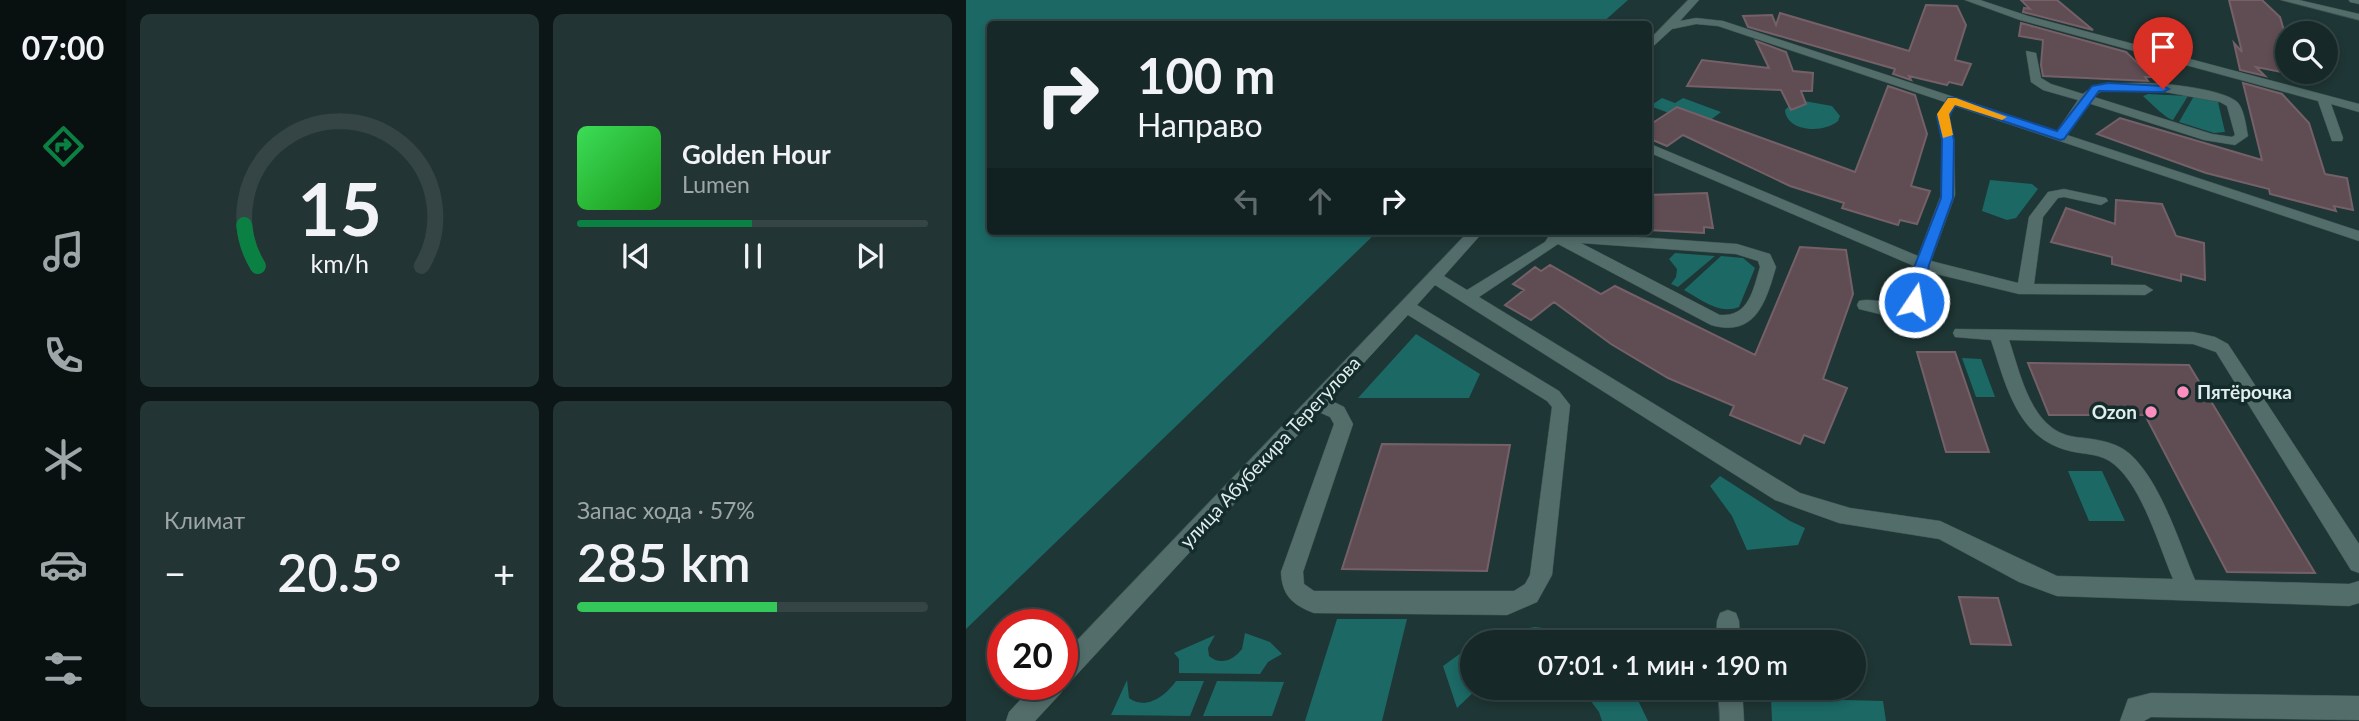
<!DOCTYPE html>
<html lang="ru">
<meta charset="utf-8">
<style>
:root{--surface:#162828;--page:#233434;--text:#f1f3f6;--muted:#9ea6a8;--line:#354445;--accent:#0b8043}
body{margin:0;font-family:Lato,sans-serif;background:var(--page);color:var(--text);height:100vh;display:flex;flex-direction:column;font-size:26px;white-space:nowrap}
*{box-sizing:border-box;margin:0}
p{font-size:23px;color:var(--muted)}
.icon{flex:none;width:38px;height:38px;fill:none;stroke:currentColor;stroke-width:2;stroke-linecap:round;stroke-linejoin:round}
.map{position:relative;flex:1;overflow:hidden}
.side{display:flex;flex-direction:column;gap:14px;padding:14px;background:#0c1616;width:840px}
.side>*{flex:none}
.guide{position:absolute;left:21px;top:21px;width:665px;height:214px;border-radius:7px;box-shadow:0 4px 10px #0003,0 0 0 2px var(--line);background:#162828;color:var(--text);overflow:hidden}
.buttons{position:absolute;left:1309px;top:21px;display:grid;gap:14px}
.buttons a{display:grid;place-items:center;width:63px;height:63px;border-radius:50%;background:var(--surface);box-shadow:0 4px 10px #0003,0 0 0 2px var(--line);font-size:35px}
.speed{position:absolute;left:21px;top:609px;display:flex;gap:14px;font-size:35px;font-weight:700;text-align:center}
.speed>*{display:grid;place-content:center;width:91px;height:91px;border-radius:50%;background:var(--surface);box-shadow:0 4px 10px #0003,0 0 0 2px var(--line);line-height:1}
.speed .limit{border:10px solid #d22;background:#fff;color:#111}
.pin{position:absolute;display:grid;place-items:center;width:60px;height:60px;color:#fff;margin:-72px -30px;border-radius:50% 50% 50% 0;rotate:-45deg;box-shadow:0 0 7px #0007}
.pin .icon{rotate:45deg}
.me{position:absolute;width:77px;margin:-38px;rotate:12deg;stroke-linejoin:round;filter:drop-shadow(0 0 5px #0008)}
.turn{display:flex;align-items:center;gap:24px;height:147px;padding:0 35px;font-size:32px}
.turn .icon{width:91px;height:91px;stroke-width:2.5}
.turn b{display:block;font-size:49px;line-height:60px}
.lanes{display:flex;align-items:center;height:66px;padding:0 35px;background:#0003;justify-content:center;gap:35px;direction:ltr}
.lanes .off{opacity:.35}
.big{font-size:52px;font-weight:600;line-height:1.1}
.side .widget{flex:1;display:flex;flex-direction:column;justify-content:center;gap:10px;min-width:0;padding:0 24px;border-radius:10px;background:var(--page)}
.side .dial{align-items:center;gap:0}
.dial svg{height:182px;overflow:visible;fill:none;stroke:var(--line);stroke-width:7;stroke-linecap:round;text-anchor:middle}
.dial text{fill:var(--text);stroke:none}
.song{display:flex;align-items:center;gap:21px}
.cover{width:84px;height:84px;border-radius:10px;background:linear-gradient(135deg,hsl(130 70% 55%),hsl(120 70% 35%))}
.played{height:7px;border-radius:4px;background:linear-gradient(90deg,var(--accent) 50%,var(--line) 50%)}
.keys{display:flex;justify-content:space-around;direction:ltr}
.heat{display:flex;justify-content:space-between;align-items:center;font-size:38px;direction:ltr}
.charge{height:10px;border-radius:5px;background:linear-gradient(90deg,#34c759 57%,var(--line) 0)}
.side .tiles{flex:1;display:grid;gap:14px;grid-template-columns:repeat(2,1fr)}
.trip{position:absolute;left:494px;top:630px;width:406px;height:70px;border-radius:35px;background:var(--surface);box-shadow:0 4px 10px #0003,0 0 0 2px var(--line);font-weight:600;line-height:70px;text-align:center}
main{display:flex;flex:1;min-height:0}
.tab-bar{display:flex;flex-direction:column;width:126px;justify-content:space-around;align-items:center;background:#091010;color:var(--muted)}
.tab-bar .icon{width:49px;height:49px}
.tab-bar .on{color:var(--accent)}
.tab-bar b{font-size:32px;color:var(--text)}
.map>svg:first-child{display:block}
</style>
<main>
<nav class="tab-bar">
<b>07:00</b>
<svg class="icon on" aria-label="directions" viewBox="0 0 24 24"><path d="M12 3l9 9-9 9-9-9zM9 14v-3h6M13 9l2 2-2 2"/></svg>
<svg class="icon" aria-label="music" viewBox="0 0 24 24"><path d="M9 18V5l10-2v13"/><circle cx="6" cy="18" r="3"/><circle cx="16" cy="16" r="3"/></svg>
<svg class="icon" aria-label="phone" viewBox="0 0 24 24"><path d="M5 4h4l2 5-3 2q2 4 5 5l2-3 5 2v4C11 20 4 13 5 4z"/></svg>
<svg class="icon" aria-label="climate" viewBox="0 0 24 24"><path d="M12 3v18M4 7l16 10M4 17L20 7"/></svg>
<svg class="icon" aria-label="car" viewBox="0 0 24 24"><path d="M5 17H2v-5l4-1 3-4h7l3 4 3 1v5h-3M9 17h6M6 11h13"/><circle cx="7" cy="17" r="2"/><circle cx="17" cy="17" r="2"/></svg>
<svg class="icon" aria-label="filters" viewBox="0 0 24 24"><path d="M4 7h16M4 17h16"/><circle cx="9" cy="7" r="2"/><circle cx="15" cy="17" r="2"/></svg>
</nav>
<section class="side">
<div class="tiles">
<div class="widget dial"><svg viewBox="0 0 100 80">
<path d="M14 69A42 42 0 1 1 86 69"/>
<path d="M14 69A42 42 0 0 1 8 51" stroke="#0b8043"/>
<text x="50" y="56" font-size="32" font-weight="700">15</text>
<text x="50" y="72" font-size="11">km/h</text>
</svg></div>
<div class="widget">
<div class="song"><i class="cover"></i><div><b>Golden Hour</b><p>Lumen</p></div></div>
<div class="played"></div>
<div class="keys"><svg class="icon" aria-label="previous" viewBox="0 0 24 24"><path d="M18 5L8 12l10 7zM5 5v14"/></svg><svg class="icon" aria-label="pause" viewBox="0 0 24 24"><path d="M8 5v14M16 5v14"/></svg><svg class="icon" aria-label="next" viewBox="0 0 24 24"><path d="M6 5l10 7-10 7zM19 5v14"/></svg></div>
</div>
<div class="widget"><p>Климат</p>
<div class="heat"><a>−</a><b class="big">20.5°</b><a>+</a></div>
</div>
<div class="widget"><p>Запас хода · 57%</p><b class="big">285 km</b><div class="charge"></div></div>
</div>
</section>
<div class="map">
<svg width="1393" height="721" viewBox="0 0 1393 721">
<rect width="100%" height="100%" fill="#1e3635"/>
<path fill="#1b6865" d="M0,0H662L635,24H24V231H412L0,629Z
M1182,94L1222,96L1207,120C1199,118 1185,103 1177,96Z
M1228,96L1252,102L1259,132L1248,133L1213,122Z
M696,98L709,103L717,98L755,112L742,122L703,113L684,106Z
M838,101L866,106L874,116L872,121C859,133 821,133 819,110L823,106Z
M1024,180L1066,184L1072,189L1050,218L1041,220L1016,211Z
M709,253L749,256L712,287L705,284L710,277L711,269L703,259Z
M755,256L777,258L789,268L773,307C753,315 734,299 718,290Z
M450,334L514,374L503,398H392Z
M996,358L1015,359L1029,397H1010Z
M1102,471H1136L1159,521H1123Z
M754,476L824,521L839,528L832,545L781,550L766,516L744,486Z
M371,619H441L416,721H339Z
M569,627L601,631L626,642H511L536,632Z
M279,633L304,642L316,654L302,662L294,674L213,673V659L208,653L249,635L242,648L243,656C255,666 267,660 276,649Z
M506,645V688H512L491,708L477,666Z
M161,680L163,698C181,711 200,695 210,681H238L224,716L145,715Z
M251,681L318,682L306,716H237Z
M615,688H666L682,721H636L633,712Z
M805,698L917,701L920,721H806Z"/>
<path fill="#604c53" stroke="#756068" stroke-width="2" d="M1055,0H1091L1127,30L1057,12L1058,8L1064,9Z
M1263,0H1296L1314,17L1321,41V73L1290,67L1299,76L1274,70L1268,43L1276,52Z
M960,5L991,6L1000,25L989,60L1005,64L996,85L983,82L981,85L943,76L945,80L927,74L929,69L782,27L777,16L806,15L810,25L814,13L943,51Z
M1055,23L1160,52L1186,77H1179L1182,81L1077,76L1075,65L1077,40L1053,36Z
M790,41L820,52L827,71L847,73L846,91H835L840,104L825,110L815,90L721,86L736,60L803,68Z
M1277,83L1316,94L1343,123L1359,174L1381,178L1387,210L1368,206L1370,211L1304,194L1303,189L1240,173L1131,134L1154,118L1296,160Z
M922,86L949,95L961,134L945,186L964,191L951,224L934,220L932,225L876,208L878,203L824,186L717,135L701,146L682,138V126L711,107L889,172Z
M741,193L747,228L738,227V233L682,230V195Z
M1150,200L1196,204L1210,236L1238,243L1239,280L1215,274V281L1146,264V257L1085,242L1100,208L1149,224Z
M834,247L880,250L887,294L857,379L881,388L858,443L838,435L834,444L764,415L768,406L702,378L645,344L588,302L565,320L539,305L558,290L547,284L569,267L575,271L584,265L635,294L649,286L789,355Z
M951,352H989L1023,452H980Z
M1062,363L1223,365L1349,573L1261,572L1179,415H1083Z
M416,444L544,445L521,571L376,569Z
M993,597L1032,598L1045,645L1005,644Z"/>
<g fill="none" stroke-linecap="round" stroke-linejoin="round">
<g stroke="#3e5352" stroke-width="1">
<path id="minor" d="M722,0H733L714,21L730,18L757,21L1091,131L1112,100L1077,90L1065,82L1060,51L1070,53L1075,78L1085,84L1117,94C1136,74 1248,84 1270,101C1278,107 1280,126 1282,136L1269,145L1238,140L1122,103L1101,135L1393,231V241L989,106L983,116L988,140L989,195L965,261L1052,283L1063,217L1082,192L1098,189L1140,198L1142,201L1135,205L1098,197L1092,198L1077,217L1068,284L1179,285L1187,290L1179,295L1053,294L962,272L956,302L951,311L926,317L893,309L891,305L893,301C907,297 923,306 940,302L948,266L682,152V143L952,256L975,195L976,140L971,116L979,102L752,26L730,24L706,29L682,51V41ZM1156,89L1199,92L1254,102L1261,106L1269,135L1266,137L1246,134L1128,97L1134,92Z
M999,0H1014L1062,16L1393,104V112L1365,104L1377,138L1376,141H1366L1352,101L1054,20Z
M1315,0H1333L1393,14V20Z
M1383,0H1393V4L1384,2Z
M503,231H518L478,276L501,290L579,242L586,231L771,244L804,254L810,267C800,301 790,338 745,325L592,244L513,297L834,493L884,508L974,521L1091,576L1207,579C1193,546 1177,489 1149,465C1135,453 1120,455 1104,451C1051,439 1040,385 1025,340L989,337L987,333L989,329L1227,332L1249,337L1262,344L1393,544V573L1385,570L1250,352L1227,344L1043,340C1055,375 1065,431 1109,437C1128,439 1150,441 1165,455C1195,483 1213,542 1229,580L1383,584L1393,581V603L1383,606L1091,596L1053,582L973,539L873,523L809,500L469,285L451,305L593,391L604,405L586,575L571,602L541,615L348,613C327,605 316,596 315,572L368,424L364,417L353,412L104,682L98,685L95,693L69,721H40L43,712L69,684H96V656ZM615,243L770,254L792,261L794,267C787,290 783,317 754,315ZM442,315L581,401L586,407L564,575L559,584L548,591H348L338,584L337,572L387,424L378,407L364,400Z
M762,610L770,613L773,621L774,642H750L751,621L754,613Z
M752,688H776L778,721H754Z
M1185,693L1393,696V720L1185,717L1178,721H1154L1162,699Z"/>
</g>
<use href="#minor" fill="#536d6b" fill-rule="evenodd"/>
</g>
<path fill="#1a73e8" stroke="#114b97" stroke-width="2" d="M1142,83L1197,86L1203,89L1197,92L1133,91L1098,139L1094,140L989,105L983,117L988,140L987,198L963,265L956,302L948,307L943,305L941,302L949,265L975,198L976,140L971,117L982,98H990L1091,131L1126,86Z"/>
<path fill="#f59e0b" d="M982,98H990L1041,117L1036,120L989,105L983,114L987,135L977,138L971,114Z"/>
<g fill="#fd8ebf" stroke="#142c2b" stroke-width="2.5">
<circle cx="1217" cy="392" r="7"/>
<circle cx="1185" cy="412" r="7"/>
</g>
<g text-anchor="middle" stroke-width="7" stroke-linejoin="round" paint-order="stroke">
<g font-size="19" font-weight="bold" fill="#e0eeed" stroke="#142c2b" text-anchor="start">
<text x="1231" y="399">Пятёрочка</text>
<text x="1171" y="419" text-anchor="end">Ozon</text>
</g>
<g font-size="19" fill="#e0eeed" stroke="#142c2b">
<text transform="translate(304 452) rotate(-47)" y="7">улица Абубекира Терегулова</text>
</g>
</g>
</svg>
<div class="buttons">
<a><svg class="icon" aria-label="search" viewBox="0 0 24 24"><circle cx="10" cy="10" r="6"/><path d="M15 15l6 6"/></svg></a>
</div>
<div class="speed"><div class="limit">20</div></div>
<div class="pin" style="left:1197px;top:89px;background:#d93025"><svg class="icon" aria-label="arrive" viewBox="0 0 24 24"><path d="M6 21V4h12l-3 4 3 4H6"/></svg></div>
<svg class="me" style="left:948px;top:302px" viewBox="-20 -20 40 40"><circle r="17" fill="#1a73e8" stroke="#fff" stroke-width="3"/><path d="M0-11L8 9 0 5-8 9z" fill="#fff"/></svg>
<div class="trip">07:01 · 1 мин · 190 m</div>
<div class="guide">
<div class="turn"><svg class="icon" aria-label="right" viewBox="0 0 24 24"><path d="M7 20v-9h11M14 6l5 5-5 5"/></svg><div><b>100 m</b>Направо</div></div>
<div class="lanes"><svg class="icon off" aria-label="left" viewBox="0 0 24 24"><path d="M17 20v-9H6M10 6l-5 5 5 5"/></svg><svg class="icon off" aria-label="ahead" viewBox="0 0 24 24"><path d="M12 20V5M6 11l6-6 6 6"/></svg><svg class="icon" aria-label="right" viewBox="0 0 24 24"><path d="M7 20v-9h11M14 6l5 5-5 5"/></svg></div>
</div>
</div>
</main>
